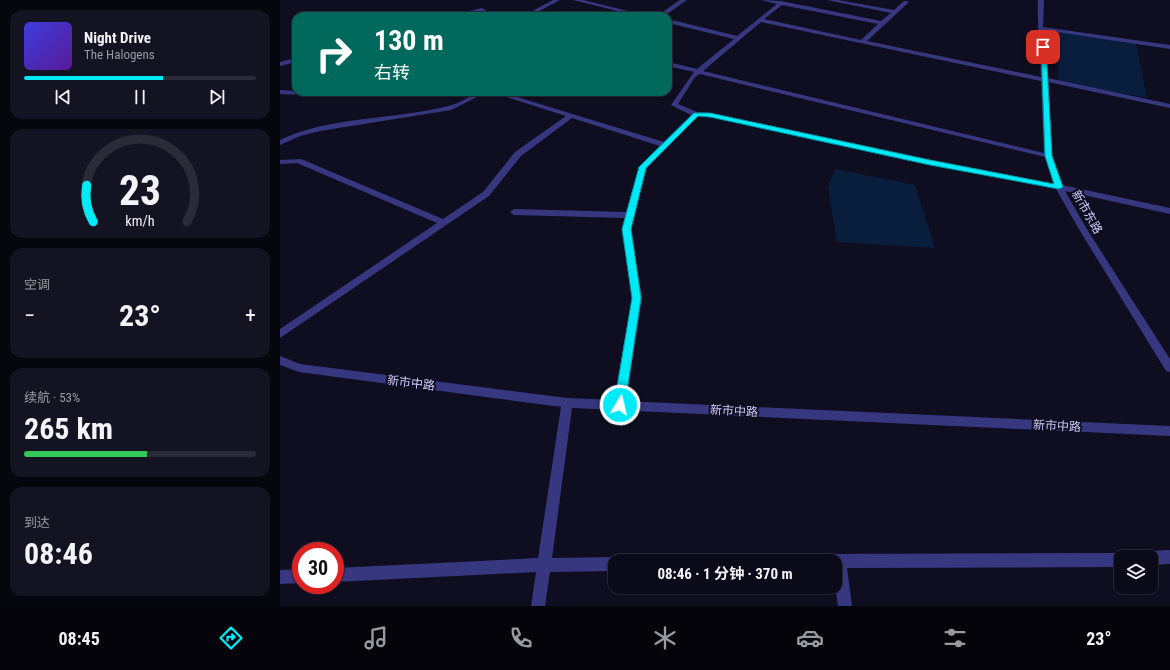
<!DOCTYPE html>
<html lang="zh">
<meta charset="utf-8">
<style>
:root{--surface:#0b0a18;--page:#141321;--text:#f1f3f6;--muted:#9a9aa2;--line:#2b2b37;--accent:#00e9f7}
body{margin:0;font-family:"Roboto Condensed","Noto Sans SC",sans-serif;background:var(--page);color:var(--text);height:100vh;display:flex;flex-direction:column;font-size:15px;white-space:nowrap}
*{box-sizing:border-box;margin:0}
p{font-size:13px;color:var(--muted)}
.icon{flex:none;width:22px;height:22px;fill:none;stroke:currentColor;stroke-width:2;stroke-linecap:round;stroke-linejoin:round}
.map{position:relative;flex:1;overflow:hidden}
.details{display:flex;flex-direction:column;gap:10px;padding:10px;background:#06060d;width:280px}
.details>*{flex:none}
.banner{position:absolute;left:12px;top:12px;width:380px;height:84px;border-radius:12px;box-shadow:0 1px 3px #0004,0 0 0 1px var(--line);background:#00695c;color:#fff;overflow:hidden}
.fabs{position:absolute;left:834px;top:550px;display:grid;gap:8px}
.fabs a{display:grid;place-items:center;width:44px;height:44px;border-radius:8px;background:var(--surface);box-shadow:0 1px 3px #0004,0 0 0 1px var(--line);font-size:20px}
.speed{position:absolute;left:12px;top:542px;display:flex;gap:8px;font-size:20px;font-weight:700;text-align:center}
.speed>*{display:grid;place-content:center;width:52px;height:52px;border-radius:50%;background:var(--surface);box-shadow:0 1px 3px #0004,0 0 0 1px var(--line);line-height:1}
.speed .limit{border:6px solid #d22;background:#fff;color:#111}
.pin{position:absolute;display:grid;place-items:center;width:34px;height:34px;color:#fff;margin:-17px;border-radius:8px;box-shadow:0 2px 6px #0006}
.me{position:absolute;width:44px;margin:-22px;rotate:9deg;stroke-linejoin:round;filter:drop-shadow(0 0 3px #0008)}
.turn{display:flex;align-items:center;gap:14px;height:84px;padding:0 16px;font-size:18px}
.turn .icon{width:52px;height:52px;stroke-width:2.5}
.turn b{display:block;font-size:28px;line-height:34px}
.big{font-size:30px;font-weight:700;line-height:1.1}
.details .widget{flex:1;display:flex;flex-direction:column;justify-content:center;gap:6px;min-width:0;padding:0 14px;border-radius:12px;background:var(--page)}
.details .dial{align-items:center;gap:0}
.dial svg{height:104px;overflow:visible;fill:none;stroke:var(--line);stroke-width:7;stroke-linecap:round;text-anchor:middle}
.dial text{fill:var(--text);stroke:none}
.song{display:flex;align-items:center;gap:12px}
.cover{width:48px;height:48px;border-radius:6px;background:linear-gradient(135deg,hsl(240 70% 55%),hsl(270 70% 35%))}
.played{height:4px;border-radius:2px;background:linear-gradient(90deg,var(--accent) 60%,var(--line) 60%)}
.keys{display:flex;justify-content:space-around;direction:ltr}
.heat{display:flex;justify-content:space-between;align-items:center;font-size:22px;direction:ltr}
.charge{height:6px;border-radius:3px;background:linear-gradient(90deg,#34c759 53%,var(--line) 0)}
.trip{position:absolute;left:328px;top:554px;width:234px;height:40px;border-radius:12px;background:var(--surface);box-shadow:0 1px 3px #0004,0 0 0 1px var(--line);font-weight:700;line-height:40px;text-align:center}
.menu{display:flex;height:64px;justify-content:space-around;align-items:center;background:#04040a;color:var(--muted)}
.menu .icon{width:28px;height:28px}
.menu .current{color:var(--accent)}
.menu b{font-size:18px;color:var(--text)}
main{display:flex;flex:1;min-height:0}
.map>svg:first-child{display:block}
</style>
<main>
<section class="details">
<div class="widget">
<div class="song"><i class="cover"></i><div><b>Night Drive</b><p>The Halogens</p></div></div>
<div class="played"></div>
<div class="keys"><svg class="icon" aria-label="previous" viewBox="0 0 24 24"><path d="M18 5L8 12l10 7zM5 5v14"/></svg><svg class="icon" aria-label="pause" viewBox="0 0 24 24"><path d="M8 5v14M16 5v14"/></svg><svg class="icon" aria-label="next" viewBox="0 0 24 24"><path d="M6 5l10 7-10 7zM19 5v14"/></svg></div>
</div>
<div class="widget dial"><svg viewBox="0 0 100 80">
<path d="M14 69A42 42 0 1 1 86 69"/>
<path d="M14 69A42 42 0 0 1 9 41" stroke="#00e9f7"/>
<text x="50" y="56" font-size="32" font-weight="700">23</text>
<text x="50" y="72" font-size="11">km/h</text>
</svg></div>
<div class="widget"><p>空调</p>
<div class="heat"><a>−</a><b class="big">23°</b><a>+</a></div>
</div>
<div class="widget"><p>续航 · 53%</p><b class="big">265 km</b><div class="charge"></div></div>
<div class="widget"><p>到达</p><b class="big">08:46</b></div>
</section>
<div class="map">
<svg width="890" height="606" viewBox="0 0 890 606">
<rect width="100%" height="100%" fill="#0f0d20"/>
<path fill="#091e3d" d="M777,32L856,43L867,98L778,82Z
M555,169L635,185L655,248L557,242L548,187Z"/>
<g fill="none" stroke-linecap="round" stroke-linejoin="round">
<path fill="#373780" fill-rule="evenodd" d="M273,0H280L250,16H243Z
M293,0H303L368,16H358Z
M400,0H407L384,16H377Z
M481,0L501,1L601,21L611,13L547,0H558L614,10L624,1H628V3L587,41L761,77C760,51 757,26 758,0H764L763,27L890,45V49L763,30L766,47L768,78L890,104V108L768,82L772,156L782,185L890,208V214L785,191L808,231L890,359V372L886,371L800,231L776,189L650,164L430,117L418,116L367,168L350,229L362,298L345,401L890,426V436L292,408L272,558L335,557L341,561H335V571L270,572L265,606H251L256,572L55,582V568L258,558L281,407L19,372L0,365V356L20,364L287,398L334,400L352,298L342,229L345,218L234,215L230,212L234,209L346,212L359,167L380,146L292,118L241,156L209,196L0,338V329L157,223L17,163L0,164V160L21,159L163,219L203,192L235,152L286,116L211,92H221L384,142L411,115L391,105L414,72L388,66V62L417,69L454,39L388,23V19L457,36L497,4ZM502,5L598,24L581,40L484,19ZM481,22L761,81L764,153L423,71ZM420,74L765,157L774,184L650,160L430,113L417,112L398,104L415,77Z
M202,8L214,16H207L201,12L181,16H170Z
M16,58V62L0,66V62Z
M0,90L16,91V92L26,93L23,95L0,94Z
M199,92H207L171,110L40,131L20,136L0,145V140C49,116 115,120 168,106C178,104 189,97 199,92Z
M890,550V564L871,565V557H864L866,553L871,551Z
M841,553L847,557H841V567L567,568L572,606H558L555,585V561H531L533,556L538,554Z
M21,569V583L0,584V570Z"/>
</g>
<path fill="#00e9f7" stroke="#0097a1" d="M763,46L766,47L772,156L783,187L779,189L650,165L430,117L418,116L366,168L351,229L361,298L345,405L343,409L340,410L336,409L334,405L352,298L342,229L359,167L414,113H430L650,160L774,184L765,156L761,47Z"/>
<g text-anchor="middle" stroke-width="4" stroke-linejoin="round" paint-order="stroke">
<g font-size="12" fill="#d0ccff" stroke="#0f0d20">
<text transform="translate(807 212) rotate(60)" y="4">新市东路</text>
<text transform="translate(131 383) rotate(7)" y="4">新市中路</text>
<text transform="translate(454 411) rotate(3)" y="4">新市中路</text>
<text transform="translate(777 426) rotate(3)" y="4">新市中路</text>
</g>
</g>
</svg>
<div class="fabs">
<a><svg class="icon" aria-label="layers" viewBox="0 0 24 24"><path d="M12 4l9 5-9 5-9-5zM3 14l9 5 9-5"/></svg></a>
</div>
<div class="speed"><div class="limit">30</div></div>
<div class="pin" style="left:763px;top:47px;background:#d93025"><svg class="icon" aria-label="arrive" viewBox="0 0 24 24"><path d="M6 21V4h12l-3 4 3 4H6"/></svg></div>
<svg class="me" style="left:340px;top:405px" viewBox="-20 -20 40 40"><circle r="17" fill="#00e9f7" stroke="#fff" stroke-width="3"/><path d="M0-11L8 9 0 5-8 9z" fill="#fff"/></svg>
<div class="trip">08:46 · 1 分钟 · 370 m</div>
<div class="banner">
<div class="turn"><svg class="icon" aria-label="right" viewBox="0 0 24 24"><path d="M7 20v-9h11M14 6l5 5-5 5"/></svg><div><b>130 m</b>右转</div></div>
</div>
</div>
</main>
<nav class="menu">
<b>08:45</b>
<svg class="icon current" aria-label="directions" viewBox="0 0 24 24"><path d="M12 3l9 9-9 9-9-9zM9 14v-3h6M13 9l2 2-2 2"/></svg>
<svg class="icon" aria-label="music" viewBox="0 0 24 24"><path d="M9 18V5l10-2v13"/><circle cx="6" cy="18" r="3"/><circle cx="16" cy="16" r="3"/></svg>
<svg class="icon" aria-label="phone" viewBox="0 0 24 24"><path d="M5 4h4l2 5-3 2q2 4 5 5l2-3 5 2v4C11 20 4 13 5 4z"/></svg>
<svg class="icon" aria-label="climate" viewBox="0 0 24 24"><path d="M12 3v18M4 7l16 10M4 17L20 7"/></svg>
<svg class="icon" aria-label="car" viewBox="0 0 24 24"><path d="M5 17H2v-5l4-1 3-4h7l3 4 3 1v5h-3M9 17h6M6 11h13"/><circle cx="7" cy="17" r="2"/><circle cx="17" cy="17" r="2"/></svg>
<svg class="icon" aria-label="filters" viewBox="0 0 24 24"><path d="M4 7h16M4 17h16"/><circle cx="9" cy="7" r="2"/><circle cx="15" cy="17" r="2"/></svg>
<b>23°</b>
</nav>
